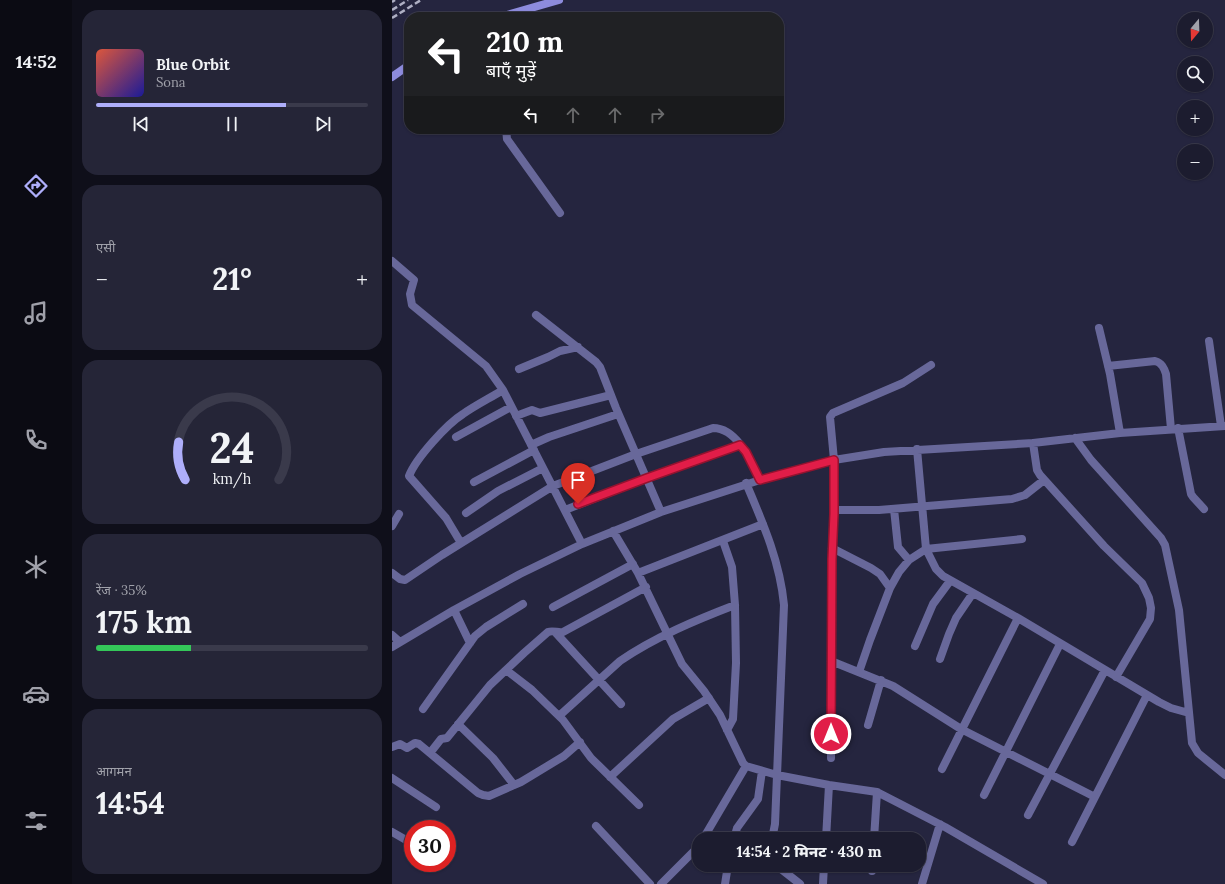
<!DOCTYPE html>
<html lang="hi">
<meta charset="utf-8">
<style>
:root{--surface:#1c1c2f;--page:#252537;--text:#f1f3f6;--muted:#a0a1aa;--line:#3a3a4b;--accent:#aeaefa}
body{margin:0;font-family:Lora,"Noto Sans Devanagari",serif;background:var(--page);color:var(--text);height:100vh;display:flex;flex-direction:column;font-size:15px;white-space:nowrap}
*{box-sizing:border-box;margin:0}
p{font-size:13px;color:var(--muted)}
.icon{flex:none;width:22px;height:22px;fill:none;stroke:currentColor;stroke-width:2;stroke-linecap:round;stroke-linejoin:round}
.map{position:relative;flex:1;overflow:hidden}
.drawer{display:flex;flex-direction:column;gap:10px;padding:10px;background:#0f0f1a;width:320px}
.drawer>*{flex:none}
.guide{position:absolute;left:12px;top:12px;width:380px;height:122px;border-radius:16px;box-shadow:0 1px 3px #0004,0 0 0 1px var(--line);background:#202124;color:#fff;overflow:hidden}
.needle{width:26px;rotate:199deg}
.tools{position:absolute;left:785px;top:12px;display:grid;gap:8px}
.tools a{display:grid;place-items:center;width:36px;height:36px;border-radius:50%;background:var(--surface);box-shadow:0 1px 3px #0004,0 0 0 1px var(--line);font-size:20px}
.speed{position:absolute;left:12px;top:820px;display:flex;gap:8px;font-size:20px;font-weight:700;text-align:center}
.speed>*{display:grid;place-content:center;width:52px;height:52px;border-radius:50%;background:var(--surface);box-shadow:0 1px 3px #0004,0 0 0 1px var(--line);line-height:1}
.speed .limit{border:6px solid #d22;background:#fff;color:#111}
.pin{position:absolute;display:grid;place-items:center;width:34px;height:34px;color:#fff;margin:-41px -17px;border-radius:50% 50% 50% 0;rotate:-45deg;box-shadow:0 0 4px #0007}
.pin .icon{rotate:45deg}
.me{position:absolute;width:44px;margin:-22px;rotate:0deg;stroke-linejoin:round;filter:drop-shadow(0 0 3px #0008)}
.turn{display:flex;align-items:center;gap:14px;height:84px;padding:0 16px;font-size:18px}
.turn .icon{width:52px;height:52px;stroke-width:2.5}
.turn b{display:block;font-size:28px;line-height:34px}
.lanes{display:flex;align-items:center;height:38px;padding:0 16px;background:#0003;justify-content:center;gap:20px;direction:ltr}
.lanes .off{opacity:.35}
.big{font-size:30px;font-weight:800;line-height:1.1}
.drawer .tile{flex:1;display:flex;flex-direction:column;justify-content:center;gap:6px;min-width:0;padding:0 14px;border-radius:16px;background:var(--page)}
.drawer .dial{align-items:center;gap:0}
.dial svg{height:104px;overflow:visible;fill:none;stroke:var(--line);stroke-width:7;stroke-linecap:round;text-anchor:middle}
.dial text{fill:var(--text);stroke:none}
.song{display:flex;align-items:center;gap:12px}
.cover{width:48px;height:48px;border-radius:6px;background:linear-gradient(135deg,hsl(10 70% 55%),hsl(240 70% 35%))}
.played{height:4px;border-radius:2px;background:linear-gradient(90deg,var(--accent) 70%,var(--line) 70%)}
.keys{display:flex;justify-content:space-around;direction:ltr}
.heat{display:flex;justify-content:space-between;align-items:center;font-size:22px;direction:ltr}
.charge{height:6px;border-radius:3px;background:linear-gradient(90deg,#34c759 35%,var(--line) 0)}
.trip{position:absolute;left:300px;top:832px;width:234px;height:40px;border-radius:16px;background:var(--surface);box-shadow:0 1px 3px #0004,0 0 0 1px var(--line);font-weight:800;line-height:40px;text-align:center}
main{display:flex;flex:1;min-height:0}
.dock{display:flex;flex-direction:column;width:72px;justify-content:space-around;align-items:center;background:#0b0b13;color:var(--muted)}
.dock .icon{width:28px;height:28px}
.dock .current{color:var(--accent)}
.dock b{font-size:18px;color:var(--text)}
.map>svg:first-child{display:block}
</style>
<main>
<nav class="dock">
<b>14:52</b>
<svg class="icon current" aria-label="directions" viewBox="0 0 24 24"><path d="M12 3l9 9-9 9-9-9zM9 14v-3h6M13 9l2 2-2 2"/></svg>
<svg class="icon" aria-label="music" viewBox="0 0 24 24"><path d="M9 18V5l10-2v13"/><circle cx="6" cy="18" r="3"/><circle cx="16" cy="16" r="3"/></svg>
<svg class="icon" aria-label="phone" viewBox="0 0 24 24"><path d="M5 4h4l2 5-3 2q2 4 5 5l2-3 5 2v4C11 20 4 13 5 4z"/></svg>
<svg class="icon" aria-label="climate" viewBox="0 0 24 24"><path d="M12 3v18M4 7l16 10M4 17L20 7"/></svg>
<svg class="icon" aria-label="car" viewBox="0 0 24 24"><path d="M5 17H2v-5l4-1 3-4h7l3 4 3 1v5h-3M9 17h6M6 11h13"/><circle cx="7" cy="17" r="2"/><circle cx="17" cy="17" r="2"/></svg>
<svg class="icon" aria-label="filters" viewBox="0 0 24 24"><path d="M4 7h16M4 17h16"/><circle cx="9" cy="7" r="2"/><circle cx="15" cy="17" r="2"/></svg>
</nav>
<section class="drawer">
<div class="tile">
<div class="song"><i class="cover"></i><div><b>Blue Orbit</b><p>Sona</p></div></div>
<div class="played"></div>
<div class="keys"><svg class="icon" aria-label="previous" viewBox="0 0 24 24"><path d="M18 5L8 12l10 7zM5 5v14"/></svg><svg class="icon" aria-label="pause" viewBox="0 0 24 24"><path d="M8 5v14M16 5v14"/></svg><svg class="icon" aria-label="next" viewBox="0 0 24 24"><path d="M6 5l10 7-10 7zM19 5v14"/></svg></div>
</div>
<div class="tile"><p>एसी</p>
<div class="heat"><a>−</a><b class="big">21°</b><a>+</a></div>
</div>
<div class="tile dial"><svg viewBox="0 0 100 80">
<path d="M14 69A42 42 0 1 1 86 69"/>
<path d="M14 69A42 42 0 0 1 9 40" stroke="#aeaefa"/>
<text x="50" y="56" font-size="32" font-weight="700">24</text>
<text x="50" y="72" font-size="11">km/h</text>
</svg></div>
<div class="tile"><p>रेंज · 35%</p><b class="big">175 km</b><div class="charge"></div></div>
<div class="tile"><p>आगमन</p><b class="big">14:54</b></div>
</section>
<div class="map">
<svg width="833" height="884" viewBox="0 0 833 884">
<rect width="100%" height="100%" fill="#25253f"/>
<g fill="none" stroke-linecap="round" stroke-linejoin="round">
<path stroke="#68689a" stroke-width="8" d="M114,129L115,139L168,213
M0,261L22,280L18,294L20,305L94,366L111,390L190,544
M144,315L204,362L208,367L224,408L269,512
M707,328L718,374L728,433
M817,341L829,426
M716,366L763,361C770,363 772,368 774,374L779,429
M127,369L156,357L168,351L186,347
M124,416L140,410L148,413L219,395
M786,428L799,494L801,497L812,509
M64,437L119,407
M683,438L699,460L769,538L773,545L787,610L800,743L806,753L833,775
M641,443L645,470L648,475L712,546L750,583L757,598L759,608L758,619L724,677
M139,445L157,437L226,414
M525,449L534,549L544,569L551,576L626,618L767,702L779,708L797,713
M82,482L142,450
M354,483C371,523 388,562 392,605L383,824L380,839
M502,509L506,547L517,560
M173,510L255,478L348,445
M442,510H487L620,499L633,495L652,480
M74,513L106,491L151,468
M0,526L7,514
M221,531L246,573L290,664L312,691L328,715L351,763L354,766L385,775L437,785L485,792L553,827L651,884
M331,541L340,567L343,605L344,663L341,719L335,730
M69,543L54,518L17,476C24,458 55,424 71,414C84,405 98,398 111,390
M440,548L479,568L488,574L498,588
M0,573L8,579L13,580L50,555L161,486L244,454L321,428C345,428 359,461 368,480
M246,573L371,524
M161,607L241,564
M62,610L78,643
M163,632L229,704
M0,635L8,642
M523,646L541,604L558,581
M0,647L62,610L128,574L190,544L269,512L368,480L442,460L492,452L641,443L728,433L833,426
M548,659L557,634L564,618L581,593
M439,661L501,686L569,729L703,797
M114,670L140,690L171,720L199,758L247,805
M467,672L478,640L498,588L507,572L517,560L534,549L630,539
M31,709L83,636L94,627L131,604
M167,716L228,661C263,637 304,620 343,605
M66,724L101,758L122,785
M476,725L489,680
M0,747L8,744L15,748L23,743L27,744L86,793L91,795L97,796L129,782L172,756L188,742
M38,753L49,739L55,738L98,685L132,653L156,632C161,630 166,633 171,632L254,587
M439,758L440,559L442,510V460L438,417L441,413L511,383L539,365
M550,769L626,618
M218,777L281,719L317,698
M0,778L44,807
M592,795L668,644
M636,815L713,670
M204,826L258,884
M0,832L21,844
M311,839L354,766
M342,839L345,828L366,799L370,771
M434,839L437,785
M482,839L485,792
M680,842L755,695
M384,865L408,884
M480,871V865
M269,884L307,846
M333,884L336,865
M431,884L432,865
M530,884L548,824"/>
<path stroke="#8d8bdc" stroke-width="8" d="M108,17L167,0
M0,77L17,65"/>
<path stroke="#afb0c4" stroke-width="2.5" stroke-dasharray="6 3" stroke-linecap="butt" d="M0,2L3,0
M0,10L16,0
M0,18L29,0"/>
</g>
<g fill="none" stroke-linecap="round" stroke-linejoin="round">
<g stroke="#92132f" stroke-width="10">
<path id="route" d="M186,504L255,478L348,445L354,452L368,480L442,460V514L440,559L439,734"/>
</g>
<use href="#route" stroke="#e11d48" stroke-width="7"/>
</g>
</svg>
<div class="tools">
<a><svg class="needle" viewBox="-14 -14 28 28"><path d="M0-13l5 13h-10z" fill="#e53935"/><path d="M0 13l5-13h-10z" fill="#a0a1aa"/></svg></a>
<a><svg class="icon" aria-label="search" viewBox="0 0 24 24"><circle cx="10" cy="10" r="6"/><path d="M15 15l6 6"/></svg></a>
<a>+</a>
<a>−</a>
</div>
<div class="speed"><div class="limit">30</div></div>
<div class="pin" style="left:186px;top:504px;background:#d93025"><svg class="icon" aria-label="arrive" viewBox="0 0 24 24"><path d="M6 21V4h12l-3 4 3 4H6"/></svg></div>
<svg class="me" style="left:439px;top:734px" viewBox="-20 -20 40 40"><circle r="17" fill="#e11d48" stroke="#fff" stroke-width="3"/><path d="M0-11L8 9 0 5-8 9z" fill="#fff"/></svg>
<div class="trip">14:54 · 2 मिनट · 430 m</div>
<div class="guide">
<div class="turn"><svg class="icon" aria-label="left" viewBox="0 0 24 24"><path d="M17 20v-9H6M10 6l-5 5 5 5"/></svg><div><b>210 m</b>बाएँ मुड़ें</div></div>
<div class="lanes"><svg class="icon" aria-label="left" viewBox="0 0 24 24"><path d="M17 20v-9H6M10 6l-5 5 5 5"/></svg><svg class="icon off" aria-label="ahead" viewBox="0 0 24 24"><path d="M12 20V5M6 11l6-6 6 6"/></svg><svg class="icon off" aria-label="ahead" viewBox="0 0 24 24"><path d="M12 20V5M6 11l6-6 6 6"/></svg><svg class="icon off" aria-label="right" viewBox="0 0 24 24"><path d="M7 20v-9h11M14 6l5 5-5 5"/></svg></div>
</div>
</div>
</main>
